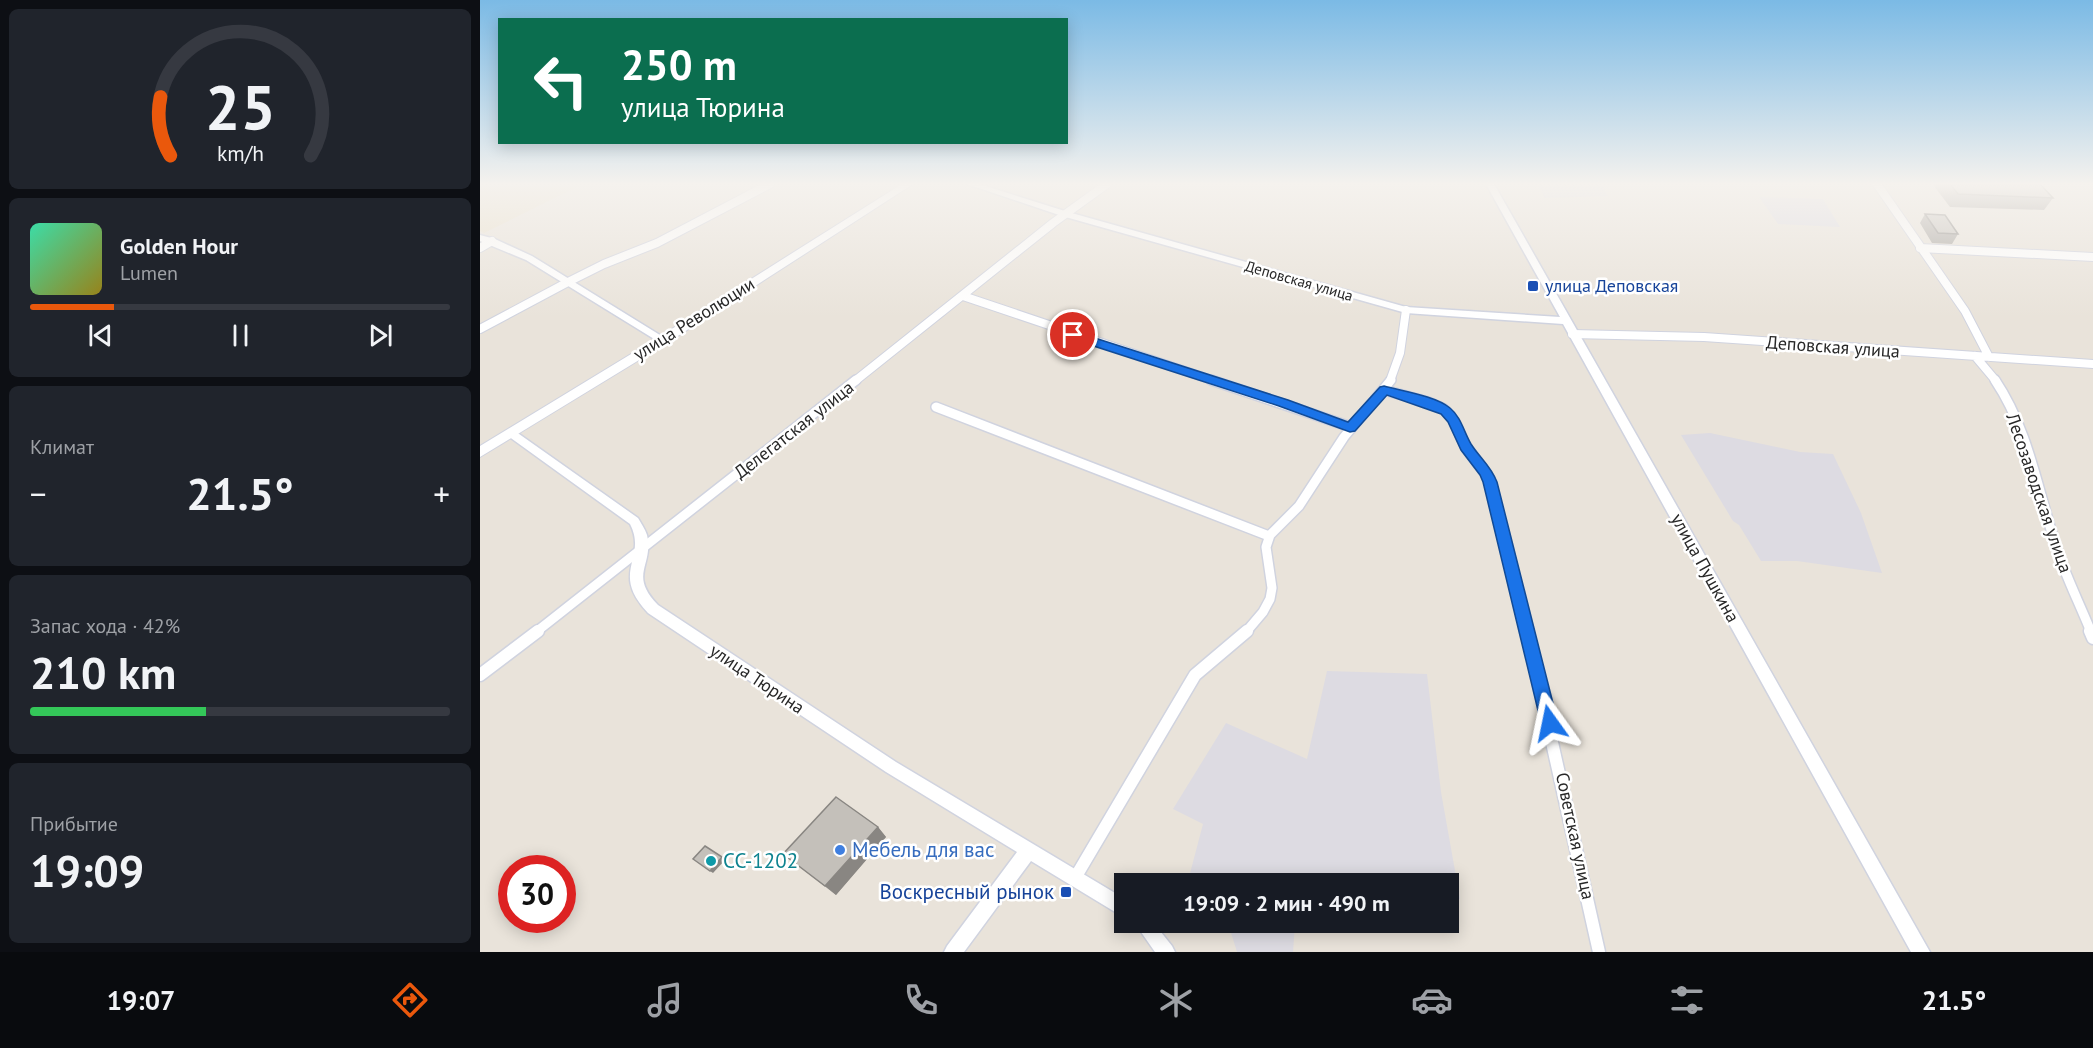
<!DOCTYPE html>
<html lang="ru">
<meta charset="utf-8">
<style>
:root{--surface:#171b24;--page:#20242c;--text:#f1f3f6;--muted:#9ea1a6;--line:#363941;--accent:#ea580c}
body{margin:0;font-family:"PT Sans",sans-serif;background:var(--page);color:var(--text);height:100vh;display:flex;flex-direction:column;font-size:22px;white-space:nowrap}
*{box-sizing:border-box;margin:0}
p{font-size:20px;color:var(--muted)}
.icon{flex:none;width:33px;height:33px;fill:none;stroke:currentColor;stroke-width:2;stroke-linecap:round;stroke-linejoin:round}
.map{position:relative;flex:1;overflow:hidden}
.drawer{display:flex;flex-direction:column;gap:9px;padding:9px;background:#0d0f14;width:480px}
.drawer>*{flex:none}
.top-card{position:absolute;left:18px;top:18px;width:570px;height:126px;border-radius:0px;box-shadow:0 3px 15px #0003;background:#0b6e4f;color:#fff;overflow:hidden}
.speed{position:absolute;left:18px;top:855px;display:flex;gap:12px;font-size:30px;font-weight:700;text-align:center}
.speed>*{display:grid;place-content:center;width:78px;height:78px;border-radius:50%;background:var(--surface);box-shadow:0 3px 15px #0003;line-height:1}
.speed .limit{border:9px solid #d22;background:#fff;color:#111}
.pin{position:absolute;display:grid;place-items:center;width:51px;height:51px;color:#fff;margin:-26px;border:3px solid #fff;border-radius:50%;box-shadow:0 2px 6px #0007}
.me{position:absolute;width:66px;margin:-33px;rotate:348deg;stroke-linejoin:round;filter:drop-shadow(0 0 4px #0008)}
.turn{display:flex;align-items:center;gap:21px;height:126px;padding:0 24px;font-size:27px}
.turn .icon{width:78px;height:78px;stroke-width:2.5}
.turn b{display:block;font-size:42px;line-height:51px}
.big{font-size:45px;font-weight:600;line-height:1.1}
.drawer .tile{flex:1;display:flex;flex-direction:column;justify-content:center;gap:9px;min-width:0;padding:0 21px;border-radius:9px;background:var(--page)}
.drawer .dial{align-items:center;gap:0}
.dial svg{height:156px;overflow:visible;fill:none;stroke:var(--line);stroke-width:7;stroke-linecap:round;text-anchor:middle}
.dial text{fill:var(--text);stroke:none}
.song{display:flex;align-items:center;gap:18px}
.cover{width:72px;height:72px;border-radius:9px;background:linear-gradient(135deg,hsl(160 70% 55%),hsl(50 70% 35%))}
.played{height:6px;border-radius:3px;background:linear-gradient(90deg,var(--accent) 20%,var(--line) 20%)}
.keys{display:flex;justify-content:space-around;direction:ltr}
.heat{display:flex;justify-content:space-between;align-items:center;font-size:33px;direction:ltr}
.charge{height:9px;border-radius:4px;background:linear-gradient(90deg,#34c759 42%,var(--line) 0)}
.trip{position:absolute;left:634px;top:873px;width:345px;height:60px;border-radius:0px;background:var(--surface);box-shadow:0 3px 15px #0003;font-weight:600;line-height:60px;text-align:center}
.tab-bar{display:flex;height:96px;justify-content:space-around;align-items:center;background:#090b0e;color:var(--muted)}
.tab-bar .icon{width:42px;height:42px}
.tab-bar .on{color:var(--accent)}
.tab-bar b{font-size:27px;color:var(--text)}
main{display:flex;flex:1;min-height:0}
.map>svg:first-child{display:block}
</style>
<main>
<section class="drawer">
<div class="tile dial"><svg viewBox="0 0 100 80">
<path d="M14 69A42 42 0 1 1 86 69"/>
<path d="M14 69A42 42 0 0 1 9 39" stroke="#ea580c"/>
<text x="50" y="56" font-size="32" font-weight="700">25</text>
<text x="50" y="72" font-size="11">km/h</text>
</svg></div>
<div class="tile">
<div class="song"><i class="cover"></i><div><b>Golden Hour</b><p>Lumen</p></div></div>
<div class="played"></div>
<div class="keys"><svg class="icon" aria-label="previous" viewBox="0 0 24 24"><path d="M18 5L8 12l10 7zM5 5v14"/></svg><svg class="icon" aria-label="pause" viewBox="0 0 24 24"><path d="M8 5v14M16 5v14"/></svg><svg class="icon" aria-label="next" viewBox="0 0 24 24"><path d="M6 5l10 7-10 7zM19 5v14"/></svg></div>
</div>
<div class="tile"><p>Климат</p>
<div class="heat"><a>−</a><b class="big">21.5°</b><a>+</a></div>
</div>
<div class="tile"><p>Запас хода · 42%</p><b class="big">210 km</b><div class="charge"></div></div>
<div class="tile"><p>Прибытие</p><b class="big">19:09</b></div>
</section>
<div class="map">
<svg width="1613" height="952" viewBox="0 0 1613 952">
<rect width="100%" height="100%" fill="#e9e3da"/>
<path fill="#dddbe2" d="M1057,184H1122L1128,196L1065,198Z
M1279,197L1343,199L1360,227L1298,224Z
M1230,433L1320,452L1353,454L1381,513L1402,573L1317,561H1281L1259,525L1253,521L1201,435Z
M847,671L947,674L961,792L980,899L969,898V884H714L708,881L723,824L693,809L746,723L827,759Z
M748,923H815L813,952H757Z"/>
<path fill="#e9e0cb" d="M0,184H103L4,233L0,231Z"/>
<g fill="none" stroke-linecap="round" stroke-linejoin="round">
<g stroke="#d0d3df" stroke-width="10">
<path id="minor-far2" d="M1397,184L1485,311L1509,357
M0,248L12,241
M1440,248L1613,257
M483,296L735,381
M0,329L88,282L124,264L177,243L290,184
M1092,334L1224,337L1613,364
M1495,356L1516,381
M375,381L573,223L627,184
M910,381L920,353L926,310"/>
</g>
<g stroke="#d0d3df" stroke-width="12">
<path id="minor-far1" d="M731,380L871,427
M1515,380C1548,429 1557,487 1575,543C1584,573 1599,602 1611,632
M904,390L948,402L964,409L972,418L986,448L1008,477L1048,632
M456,407L789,536
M56,632L376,380
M766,632L783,612L790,599L792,588L786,547L790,535L819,506L864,437L911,380"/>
</g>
<g stroke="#d0d3df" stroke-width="15">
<path id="minor" d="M1047,631L1119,952
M1610,631L1613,638
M0,675L58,631
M595,878L715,675L767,631"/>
</g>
<g stroke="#d0d3df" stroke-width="3">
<path id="tertiary" d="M487,184H499L588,212L926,307L1080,317L1006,184H1014L1450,952H1431L1083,324L926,313L582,216Z
M0,235L15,239L52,256L188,340L183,343L179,342L46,260L0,241Z
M32,429L158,518C161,523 165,529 167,535C174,566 148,574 178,605L416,762L645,899V918L551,861L484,952H464L467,946L537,852L406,772L168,613C129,572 168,559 150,524L28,436L26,433Z
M654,922H673L692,946L695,952H675Z"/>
</g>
<g stroke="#d0d3df" stroke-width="2">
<path id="secondary" d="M422,184H433L187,343L0,457V446L179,337Z"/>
</g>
<use href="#minor-far2" stroke="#fff" stroke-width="8"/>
<use href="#minor-far1" stroke="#fff" stroke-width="9"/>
<use href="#minor" stroke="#fff" stroke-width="12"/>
<use href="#tertiary" fill="#fff" fill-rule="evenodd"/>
<use href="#secondary" fill="#fff" fill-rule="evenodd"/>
</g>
<path fill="#a9a5a0" d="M1456,184H1470L1573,198L1564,210L1470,207L1454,186Z
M1445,214L1478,234L1472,244L1452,243L1440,223Z
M398,827L406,837L356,895L303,854Z"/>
<path fill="#898682" d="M398,827L406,837L356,895L345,886Z
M242,857L245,860L233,873L230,871Z"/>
<path fill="#c4c0ba" stroke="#898682" stroke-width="1.5" d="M1470,184H1560L1573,198L1478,194Z
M1445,214L1465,215L1478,234L1458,233Z
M356,797L398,827L345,886L303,854Z
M225,846L242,857L230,871L213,859Z"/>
<linearGradient id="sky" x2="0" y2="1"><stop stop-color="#7bbae5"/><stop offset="0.58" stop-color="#f5f2ee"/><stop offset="1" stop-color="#f5f2ee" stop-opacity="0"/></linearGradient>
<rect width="1613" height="317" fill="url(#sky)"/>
<path fill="#1a73e8" stroke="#114b97" stroke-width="1.5" d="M593,331L808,400L868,422L900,387L904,386C922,391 956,396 970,408C981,417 984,432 991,444C999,457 1011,466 1017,482L1078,723L1076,728L1070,731L1064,728L1061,723L1003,482L1000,475L981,450L968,422L961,414L907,395L875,431L870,432L799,406L589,338L587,335Z"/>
<g fill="#1a4fb4" stroke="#fff" stroke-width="2">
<rect x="1047" y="280" width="12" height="12" rx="3"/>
<rect x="580" y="886" width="12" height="12" rx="3"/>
</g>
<circle fill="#3f7fe0" stroke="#fff" stroke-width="2" cx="360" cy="850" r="6"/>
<circle fill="#0f9aa8" stroke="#fff" stroke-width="2" cx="231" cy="861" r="6"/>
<g text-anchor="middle" stroke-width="5" stroke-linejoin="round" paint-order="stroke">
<g font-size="15" fill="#282828" stroke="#fff">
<text transform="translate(819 281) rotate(16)" y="5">Деповская улица</text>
</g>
<g font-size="18" fill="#164399" stroke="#fff" text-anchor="start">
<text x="1065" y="292">улица Деповская</text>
</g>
<g font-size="18" fill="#282828" stroke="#fff">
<text transform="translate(214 319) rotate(-32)" y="6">улица Революции</text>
<text transform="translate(1353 347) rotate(4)" y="6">Деповская улица</text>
<text transform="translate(314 430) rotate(-38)" y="6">Делегатская улица</text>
<text transform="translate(1559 493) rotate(71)" y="6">Лесозаводская улица</text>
<text transform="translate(1225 568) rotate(61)" y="6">улица Пушкина</text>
<text transform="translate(277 679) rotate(34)" y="6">улица Тюрина</text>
<text transform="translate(1095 836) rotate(78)" y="6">Советская улица</text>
</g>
<g font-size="21" fill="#366cbe" stroke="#fff" text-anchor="start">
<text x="372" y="857">Мебель для вас</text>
</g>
<g font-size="21" fill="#0d838f" stroke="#fff" text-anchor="start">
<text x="243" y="868">СС-1202</text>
</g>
<g font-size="21" fill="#164399" stroke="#fff" text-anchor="end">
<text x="574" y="899">Воскресный рынок</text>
</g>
</g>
</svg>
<div class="speed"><div class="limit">30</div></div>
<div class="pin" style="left:593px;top:335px;background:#d93025"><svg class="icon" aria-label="arrive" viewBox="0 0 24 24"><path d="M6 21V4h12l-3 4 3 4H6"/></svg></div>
<svg class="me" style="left:1070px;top:723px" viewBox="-20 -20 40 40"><path d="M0-17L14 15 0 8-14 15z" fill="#1a73e8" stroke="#fff" stroke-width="4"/></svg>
<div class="trip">19:09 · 2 мин · 490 m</div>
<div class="top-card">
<div class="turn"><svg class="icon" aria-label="left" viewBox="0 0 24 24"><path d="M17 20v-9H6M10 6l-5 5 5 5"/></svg><div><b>250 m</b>улица Тюрина</div></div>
</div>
</div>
</main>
<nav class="tab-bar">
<b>19:07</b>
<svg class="icon on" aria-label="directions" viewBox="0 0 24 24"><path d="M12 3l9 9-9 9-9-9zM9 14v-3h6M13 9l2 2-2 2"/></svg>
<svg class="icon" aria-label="music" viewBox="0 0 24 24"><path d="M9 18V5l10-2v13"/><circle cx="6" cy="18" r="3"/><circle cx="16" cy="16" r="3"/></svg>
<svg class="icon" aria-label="phone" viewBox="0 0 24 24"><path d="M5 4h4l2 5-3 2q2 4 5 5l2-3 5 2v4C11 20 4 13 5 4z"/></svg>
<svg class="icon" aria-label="climate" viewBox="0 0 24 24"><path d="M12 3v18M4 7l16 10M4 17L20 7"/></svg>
<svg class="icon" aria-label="car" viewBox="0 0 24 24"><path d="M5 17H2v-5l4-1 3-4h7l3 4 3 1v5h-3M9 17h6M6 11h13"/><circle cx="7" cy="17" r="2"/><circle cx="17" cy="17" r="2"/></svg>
<svg class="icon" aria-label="filters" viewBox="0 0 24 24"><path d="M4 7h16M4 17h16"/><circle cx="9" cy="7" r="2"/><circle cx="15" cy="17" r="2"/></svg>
<b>21.5°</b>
</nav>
